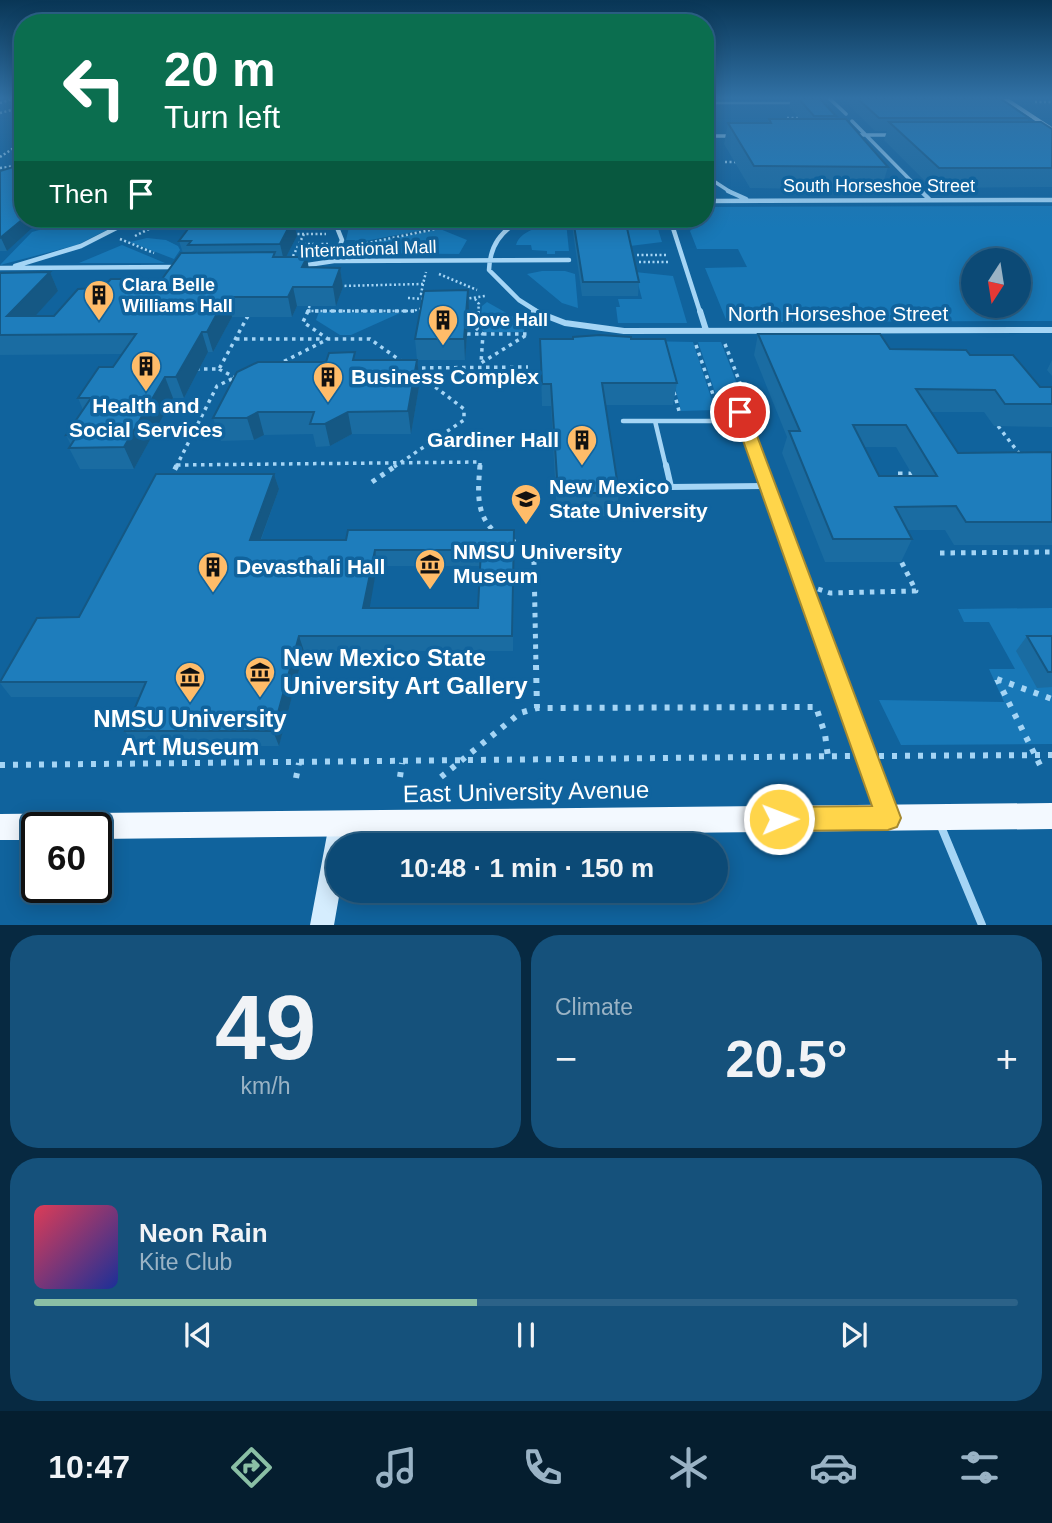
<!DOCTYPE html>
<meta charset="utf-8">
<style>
:root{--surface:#0c4a76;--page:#15517b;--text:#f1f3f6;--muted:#9ab3c5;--line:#2c6288;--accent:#8abfa5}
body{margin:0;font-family:Arial,sans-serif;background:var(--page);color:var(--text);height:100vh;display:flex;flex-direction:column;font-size:26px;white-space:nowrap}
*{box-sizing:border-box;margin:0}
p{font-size:23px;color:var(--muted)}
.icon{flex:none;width:38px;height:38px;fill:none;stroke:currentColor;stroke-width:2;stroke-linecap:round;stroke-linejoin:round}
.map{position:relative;height:925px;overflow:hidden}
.sheet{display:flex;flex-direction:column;gap:10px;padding:10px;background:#072941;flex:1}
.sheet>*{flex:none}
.guide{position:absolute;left:14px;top:14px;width:700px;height:214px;border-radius:28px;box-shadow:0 4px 18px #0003,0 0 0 2px var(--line);background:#0b6e4f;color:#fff;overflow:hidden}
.needle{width:46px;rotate:192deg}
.buttons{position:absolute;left:961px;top:248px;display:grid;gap:14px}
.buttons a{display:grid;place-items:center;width:70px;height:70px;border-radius:50%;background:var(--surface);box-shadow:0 4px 18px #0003,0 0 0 2px var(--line);font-size:35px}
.speed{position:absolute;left:21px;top:812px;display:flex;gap:14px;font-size:35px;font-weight:700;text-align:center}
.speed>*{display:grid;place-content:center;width:91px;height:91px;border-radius:50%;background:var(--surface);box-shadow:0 4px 18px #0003,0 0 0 2px var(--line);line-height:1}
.speed .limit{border:4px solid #111;border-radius:10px;background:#fff;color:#111}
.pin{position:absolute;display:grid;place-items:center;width:60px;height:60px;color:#fff;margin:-30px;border:4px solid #fff;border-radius:50%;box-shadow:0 2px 7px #0007}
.me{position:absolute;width:77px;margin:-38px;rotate:89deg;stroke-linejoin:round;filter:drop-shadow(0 0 5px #0008)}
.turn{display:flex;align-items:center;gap:24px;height:147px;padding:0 35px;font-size:32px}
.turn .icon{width:91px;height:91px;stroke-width:2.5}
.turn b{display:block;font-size:49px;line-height:60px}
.then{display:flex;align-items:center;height:66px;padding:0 35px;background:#0003;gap:14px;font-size:26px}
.big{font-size:52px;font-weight:600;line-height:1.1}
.sheet .tile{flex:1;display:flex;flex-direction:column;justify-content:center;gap:10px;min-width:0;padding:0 24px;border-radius:28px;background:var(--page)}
.sheet .dial{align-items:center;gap:0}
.dial b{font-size:91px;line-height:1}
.song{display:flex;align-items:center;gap:21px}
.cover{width:84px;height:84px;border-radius:10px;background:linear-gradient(135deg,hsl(350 70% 55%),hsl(230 70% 35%))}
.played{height:7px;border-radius:4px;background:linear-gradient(90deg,var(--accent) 45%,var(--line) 45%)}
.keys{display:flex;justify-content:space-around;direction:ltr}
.heat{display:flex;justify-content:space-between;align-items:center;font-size:38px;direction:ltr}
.sheet .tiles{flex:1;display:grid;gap:10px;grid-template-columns:1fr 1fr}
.tile:last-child{grid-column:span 2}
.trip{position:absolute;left:326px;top:833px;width:402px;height:70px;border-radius:35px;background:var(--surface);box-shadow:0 4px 18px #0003,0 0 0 2px var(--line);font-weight:600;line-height:70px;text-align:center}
.dock{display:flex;height:112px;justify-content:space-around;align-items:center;background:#051e2f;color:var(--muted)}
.dock .icon{width:49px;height:49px}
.dock .current{color:var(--accent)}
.dock b{font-size:32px;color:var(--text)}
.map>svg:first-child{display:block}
</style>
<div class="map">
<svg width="1052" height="925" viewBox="0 0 1052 925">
<rect width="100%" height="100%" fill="#10639d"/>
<path fill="#1878b7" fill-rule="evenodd" d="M1052,206V321L727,322L705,268L747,267L738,249H697L690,231L701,219H705V214L712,207ZM973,261H1018V306H973Z
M603,219H655L662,242L630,246Z
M563,221L566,222L569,251H555V254H547V251L532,250L531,245H516C521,228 547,226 563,221Z
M50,227H113L77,245L0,265L32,232Z
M349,227H424L419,231L354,243L355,240H346Z
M440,229L467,240L459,254L355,253L361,245Z
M147,238L166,240L178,246L180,250L174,259L130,242Z
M122,245L165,263H79Z
M542,271H565L575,274L578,308L562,303L527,274Z
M635,272L673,276L687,323H618L616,307H620L618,299H642Z
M487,302L524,323V332H484L480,327L482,306Z
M319,312L400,313L351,335H340L316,320Z
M644,341L693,342L715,410L681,411L668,359Z
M698,342H721L747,410H740L736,400H726L729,410H721Z
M1052,608V744L901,745L879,700L1004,702L989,669H1015L989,622H964L958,609Z"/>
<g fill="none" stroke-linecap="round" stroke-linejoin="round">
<path stroke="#a5d5f5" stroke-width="2.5" stroke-dasharray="2 2.5" stroke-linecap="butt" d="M1035,102H1052
M0,103L13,99
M0,113L23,107
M787,118H803
M0,157L23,142
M725,162H740
M0,168L23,165
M348,225L450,226L479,219
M35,226H90
M292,230L298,219
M293,234H326
M135,236L169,219
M120,239L154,253
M299,244H330
M353,246L440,228
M637,255H668
M293,256L304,234
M639,262H670
M439,274L477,290
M423,284L421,294H428
M340,286L423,284L426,272
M408,298L425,299
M465,299L485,296
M475,299L479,304L478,312
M307,311H413L423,308
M307,312L312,301"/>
<path stroke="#a5d5f5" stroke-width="3.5" stroke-dasharray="3.5 4.5" stroke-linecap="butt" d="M307,311H414
M308,311L303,322L328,339
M478,311L477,329L483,334L481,363
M467,334H528L481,363
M236,339H324
M725,344L747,401
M696,345L718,409
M277,365L328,339H370L401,361
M414,368L528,367
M196,369H219L249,314
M219,369L234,377
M674,392L679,411
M998,426L1021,456
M177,465L480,462V467
M176,467L217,386L238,376
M394,467L464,420V409L417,373"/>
<path stroke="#a5d5f5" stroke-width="5" stroke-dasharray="4.5 6" stroke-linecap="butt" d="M480,465C478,491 475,515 496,533
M898,474H915
M170,479L177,465
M372,482L397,465
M511,540L526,548L534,562L536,667
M940,553L1052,552
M818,589L830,593L916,591L900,559"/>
<path stroke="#a5d5f5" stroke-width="6" stroke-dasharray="5 8" stroke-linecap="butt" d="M536,665L537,708
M997,679L1041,767
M997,679L1052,699
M879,756L1052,755
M0,765L853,756
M400,777L402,763
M441,777L520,713L537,708L816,707L825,734L828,757
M296,778L299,763"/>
<path stroke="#a5d5f5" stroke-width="2.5" d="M705,103H797"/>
<path stroke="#a5d5f5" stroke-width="4.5" d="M740,412L760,467
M623,421H743
M655,421L666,467"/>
<path stroke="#a5d5f5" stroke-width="6" d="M666,465L671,487L767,486
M760,465L833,667"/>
<path stroke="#a5d5f5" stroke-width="8" d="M833,665L885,809
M940,824L982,925"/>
<path stroke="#a5d5f5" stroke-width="3.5" d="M830,99L846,114
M705,116L712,175L705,189
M852,121L923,193
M853,135H894
M705,136H733
M712,180L732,193"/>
<path stroke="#a5d5f5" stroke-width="4.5" d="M728,191L746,199
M921,191L930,200
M705,201L1052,200
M522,219C501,231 490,245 489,270L519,300L538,312
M676,219L673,228L700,312
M334,261L342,240L336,225L339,219
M15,266L81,246L134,219
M301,266L334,261L569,260
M0,268L181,267"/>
<path stroke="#a5d5f5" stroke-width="6" d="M534,311L565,323L624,331L1052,330
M700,311L706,330"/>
<path fill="#d5edfe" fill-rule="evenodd" d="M1002,99H1009L1052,127V132Z
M340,813L348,816L351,824L347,845H338V891H340L334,925H310L329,824L332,816Z"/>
<path fill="#f3f9ff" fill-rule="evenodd" d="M1052,803V829L96,839V828H37V840H0V814Z"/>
</g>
<path fill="#1a6ca2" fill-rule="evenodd" d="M721,99H820L836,116L835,119L888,167L881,190L750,188L724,144L728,123H768L769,119H800L789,107L791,99Z
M843,99H1001L1029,118L1027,122L1052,129V187L932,188L884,140L887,131H875Z
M705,131L708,143L705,159Z
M0,171L23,219H42L7,251H0Z
M188,219H293L297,236L286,257L309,267L340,268L343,287L336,306H297L292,317H232L213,352H208L184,398H173L134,469H80L69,448L71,445L66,435L83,410L78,398L113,367L122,354L0,355V273L50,272L58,291L35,316H54L97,288L162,279L183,253L179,241L189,228L187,221Z
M572,219H625L639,282L638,296H582L572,225Z
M469,311L465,360H417L420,381L411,434H352L330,446L316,447L313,434L264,435L254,440L221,441L213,418L326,362L417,360L415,339Z
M758,334L890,349L970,355L1040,387H1052V427L994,426L984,412H931L958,453L1052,452V545H954L945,530H907L912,539L901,562H825L782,453L787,437L754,355ZM864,447H896L913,476H879Z
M540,339H631L677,383L673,405H605L619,493L616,516H557L551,406H542Z
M1052,360V376L1047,370Z
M274,474L279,489L261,540H346L514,530L513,651H304L279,746H135L125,731L140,697H11L0,683V680L79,617ZM377,566H480L478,608H369Z
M1027,636H1052V687L1037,688L1016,651Z"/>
<path fill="#155884" d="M23,219H42L7,251L1,238Z
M282,219H293L285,235L293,219L297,236L284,261L280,244Z
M307,257L310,276L302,267Z
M340,268L343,287L336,306L333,287Z
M50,272L58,291L18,335L7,316Z
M293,287L297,306L292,317L288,297Z
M468,290L469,311L465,360L464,339Z
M226,297L232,317L213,352L207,332Z
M202,332L208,352L184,398L176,377Z
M417,360L420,381L411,434L408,411Z
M165,377L173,398L134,469L124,447Z
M258,412L264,435L254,440L247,418Z
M348,412L352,434L330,446L325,424Z
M274,474L279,489L255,555L250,540Z
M375,550L377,566L367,623L363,608Z
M299,636L304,651L279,746L273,731Z"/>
<path fill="#1e7dbc" stroke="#155884" stroke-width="2" fill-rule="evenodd" d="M799,99H820L836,116H814Z
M858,99H1001L1029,118H879Z
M769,119H846L888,167L754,166L728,123H771Z
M889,122H1041L1052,129V168H939Z
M705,131L707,134L708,143H705Z
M23,164V219L0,238V171Z
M188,219H293L280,244L188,245L191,241H179L194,221H187Z
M573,219H625L639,282H583Z
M275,252L273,257H307L302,267L340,268L333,287H293L288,297H226L207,332H202L176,377H165L124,447L69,448L78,434L66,435L91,398H78L99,367H113L136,334L0,335V273L50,272L7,316H54L78,289L97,288L102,282H108L111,279H162L181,253Z
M468,290L464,339H415L424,291Z
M758,334H880L890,349L966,350L970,355H1013L1040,387H1052V404H1005L995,390L916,389L958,453L1052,452V522H966L956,506L895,507L912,539H833L789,431H800ZM853,425H906L937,476H879Z
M600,335L631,337V339H665L677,383H602L619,493H558L551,384H542L540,339H573V337Z
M355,352L353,360H417L408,411L348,412L325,424H310L314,412H258L247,418H213L237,372L258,362H326L329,353Z
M156,474H274L250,540H346L348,530H514L512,636H299L273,731H125L146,682H0L37,618L79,617ZM375,550H481L478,608H363Z
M1027,636H1052V672H1048Z"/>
<linearGradient id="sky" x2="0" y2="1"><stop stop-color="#093656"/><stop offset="0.43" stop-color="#3171a5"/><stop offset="1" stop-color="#3171a5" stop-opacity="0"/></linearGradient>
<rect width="1052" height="228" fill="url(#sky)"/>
<path fill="#ffd54a" stroke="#a68a30" stroke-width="2" d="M740,408L748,412L901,818L897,827L888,830L779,831L770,828L767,819L770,811L779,807L872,806L733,412Z"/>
<defs>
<g id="building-pin" transform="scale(1.575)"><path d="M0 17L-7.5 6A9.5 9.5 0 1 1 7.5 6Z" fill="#ffbc69" stroke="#10639d"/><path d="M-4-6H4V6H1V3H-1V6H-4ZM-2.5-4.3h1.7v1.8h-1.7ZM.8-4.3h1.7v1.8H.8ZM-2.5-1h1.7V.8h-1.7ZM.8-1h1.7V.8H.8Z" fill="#111"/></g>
<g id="university-pin" transform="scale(1.575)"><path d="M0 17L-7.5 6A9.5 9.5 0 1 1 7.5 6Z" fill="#ffbc69" stroke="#10639d"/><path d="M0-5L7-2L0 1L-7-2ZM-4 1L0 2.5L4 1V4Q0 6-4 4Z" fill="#111"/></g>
<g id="museum-pin" transform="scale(1.575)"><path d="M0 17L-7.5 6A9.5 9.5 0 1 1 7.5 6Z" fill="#ffbc69" stroke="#10639d"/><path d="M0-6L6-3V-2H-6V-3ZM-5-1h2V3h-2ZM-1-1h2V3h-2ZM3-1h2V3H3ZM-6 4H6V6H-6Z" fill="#111"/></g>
</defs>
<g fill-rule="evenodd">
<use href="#building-pin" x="99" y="295"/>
<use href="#building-pin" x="443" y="320"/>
<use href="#building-pin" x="146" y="366"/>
<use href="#building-pin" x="328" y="377"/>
<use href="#building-pin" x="582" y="440"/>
<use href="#university-pin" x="526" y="499"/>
<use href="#museum-pin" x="430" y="564"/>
<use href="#building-pin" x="213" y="567"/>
<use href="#museum-pin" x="260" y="672"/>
<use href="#museum-pin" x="190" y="677"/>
</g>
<g text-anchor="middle" stroke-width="7" stroke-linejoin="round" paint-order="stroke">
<g font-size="18" fill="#fff" stroke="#10639d">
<text x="879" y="192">South Horseshoe Street</text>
<text transform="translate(368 249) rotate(-2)" y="6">International Mall</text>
</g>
<g font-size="18" font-weight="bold" fill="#fff" stroke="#10639d" text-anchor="start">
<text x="122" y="291">Clara Belle<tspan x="122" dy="21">Williams Hall</tspan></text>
<text x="466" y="326">Dove Hall</text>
</g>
<g font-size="21" fill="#fff" stroke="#10639d">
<text x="838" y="321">North Horseshoe Street</text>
</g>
<g font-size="21" font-weight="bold" fill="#fff" stroke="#10639d" text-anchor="start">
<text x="351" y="384">Business Complex</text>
<text x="146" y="413" text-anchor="middle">Health and<tspan x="146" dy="24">Social Services</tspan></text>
<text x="559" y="447" text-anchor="end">Gardiner Hall</text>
<text x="549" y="494">New Mexico<tspan x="549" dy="24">State University</tspan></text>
<text x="453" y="559">NMSU University<tspan x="453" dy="24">Museum</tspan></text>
<text x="236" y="574">Devasthali Hall</text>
</g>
<g font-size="24" font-weight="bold" fill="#fff" stroke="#10639d" text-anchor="start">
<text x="283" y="666">New Mexico State<tspan x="283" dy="28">University Art Gallery</tspan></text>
<text x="190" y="727" text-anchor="middle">NMSU University<tspan x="190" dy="28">Art Museum</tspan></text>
</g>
<g font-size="24" fill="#fff" stroke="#10639d">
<text transform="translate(526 792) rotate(-1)" y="8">East University Avenue</text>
</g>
</g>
</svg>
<div class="buttons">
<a><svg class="needle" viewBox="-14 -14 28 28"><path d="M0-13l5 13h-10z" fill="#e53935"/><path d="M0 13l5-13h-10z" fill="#9ab3c5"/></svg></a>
</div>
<div class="speed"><div class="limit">60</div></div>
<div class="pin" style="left:740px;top:412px;background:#d93025"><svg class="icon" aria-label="arrive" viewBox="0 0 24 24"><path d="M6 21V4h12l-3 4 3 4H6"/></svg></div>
<svg class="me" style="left:779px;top:819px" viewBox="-20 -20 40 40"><circle r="17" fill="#ffd54a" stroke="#fff" stroke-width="3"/><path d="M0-11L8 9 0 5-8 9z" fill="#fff"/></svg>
<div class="trip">10:48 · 1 min · 150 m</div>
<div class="guide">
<div class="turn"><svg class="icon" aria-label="left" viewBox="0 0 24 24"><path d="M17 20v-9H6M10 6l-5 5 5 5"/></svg><div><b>20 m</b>Turn left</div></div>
<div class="then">Then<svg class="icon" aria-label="arrive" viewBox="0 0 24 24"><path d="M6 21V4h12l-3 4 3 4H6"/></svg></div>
</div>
</div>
<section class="sheet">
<div class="tiles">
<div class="tile dial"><b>49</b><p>km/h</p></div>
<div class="tile"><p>Climate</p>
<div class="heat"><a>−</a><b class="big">20.5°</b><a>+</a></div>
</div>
<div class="tile">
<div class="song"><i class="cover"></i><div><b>Neon Rain</b><p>Kite Club</p></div></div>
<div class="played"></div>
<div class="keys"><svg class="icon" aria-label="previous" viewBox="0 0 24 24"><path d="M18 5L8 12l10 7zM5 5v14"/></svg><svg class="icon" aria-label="pause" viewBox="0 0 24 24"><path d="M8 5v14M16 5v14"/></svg><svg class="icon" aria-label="next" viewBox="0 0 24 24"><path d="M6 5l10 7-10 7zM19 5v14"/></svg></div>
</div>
</div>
</section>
<nav class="dock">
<b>10:47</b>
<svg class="icon current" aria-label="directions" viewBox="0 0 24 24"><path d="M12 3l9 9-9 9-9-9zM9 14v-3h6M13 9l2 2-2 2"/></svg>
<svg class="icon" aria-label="music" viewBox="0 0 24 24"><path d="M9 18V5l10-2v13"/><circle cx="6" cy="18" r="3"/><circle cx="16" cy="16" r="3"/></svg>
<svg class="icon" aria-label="phone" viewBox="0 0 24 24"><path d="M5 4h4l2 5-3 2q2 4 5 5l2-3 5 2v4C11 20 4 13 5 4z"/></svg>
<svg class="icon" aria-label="climate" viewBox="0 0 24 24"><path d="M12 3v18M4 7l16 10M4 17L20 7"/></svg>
<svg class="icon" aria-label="car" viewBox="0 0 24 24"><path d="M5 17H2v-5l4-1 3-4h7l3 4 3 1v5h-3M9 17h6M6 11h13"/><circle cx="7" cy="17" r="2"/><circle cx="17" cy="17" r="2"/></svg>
<svg class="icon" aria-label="filters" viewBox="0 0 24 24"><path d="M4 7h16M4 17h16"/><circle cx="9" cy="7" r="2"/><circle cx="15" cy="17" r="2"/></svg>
</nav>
